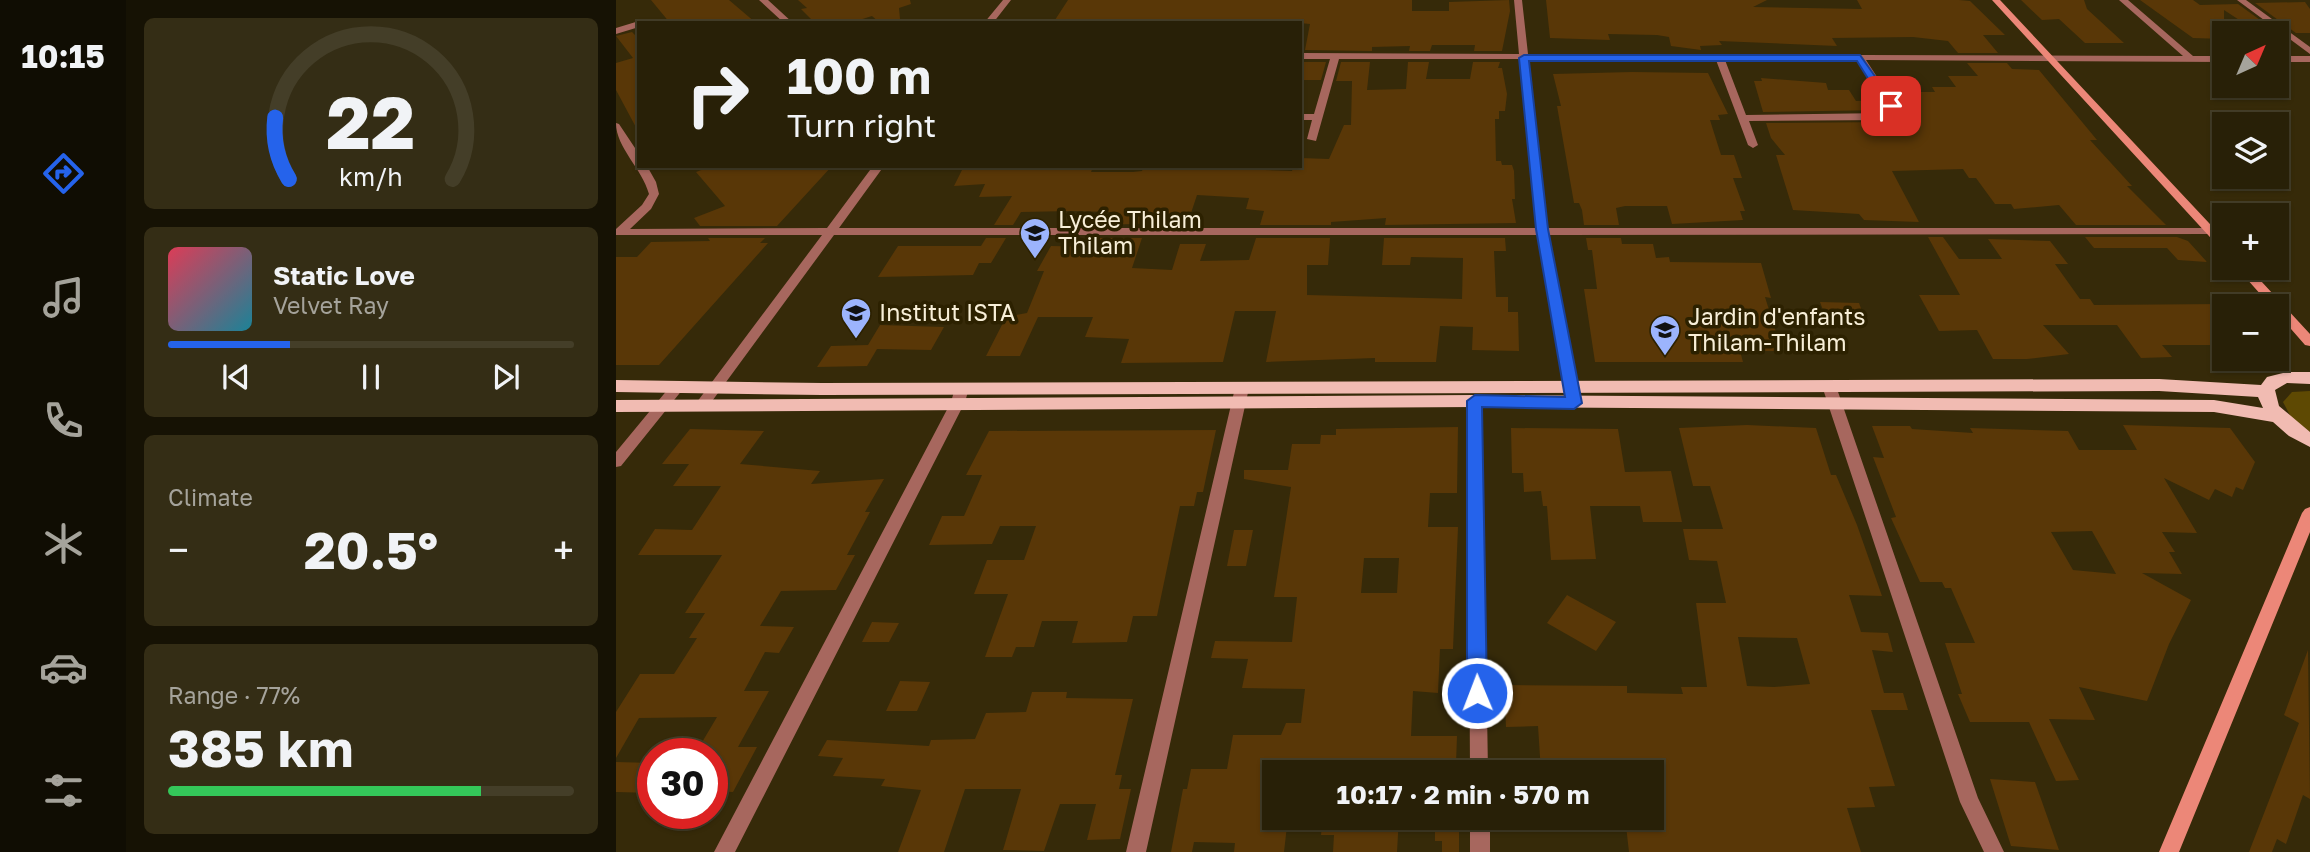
<!DOCTYPE html>
<meta charset="utf-8">
<style>
:root{--surface:#282007;--page:#342d15;--text:#f1f3f6;--muted:#a5a39b;--line:#443e28;--accent:#2563eb}
body{margin:0;font-family:"Golos Text",sans-serif;background:var(--page);color:var(--text);height:100vh;display:flex;flex-direction:column;font-size:26px;white-space:nowrap}
*{box-sizing:border-box;margin:0}
p{font-size:23px;color:var(--muted)}
.icon{flex:none;width:38px;height:38px;fill:none;stroke:currentColor;stroke-width:2;stroke-linecap:round;stroke-linejoin:round}
.map{position:relative;flex:1;overflow:hidden}
.drawer{display:flex;flex-direction:column;gap:18px;padding:18px;background:#161204;width:490px}
.drawer>*{flex:none}
.banner{position:absolute;left:21px;top:21px;width:665px;height:147px;border-radius:0px;box-shadow:0 2px 5px #0004,0 0 0 2px var(--line);background:#282007;color:var(--text);overflow:hidden}
.needle{width:46px;rotate:44deg}
.fabs{position:absolute;left:1596px;top:21px;display:grid;gap:14px}
.fabs a{display:grid;place-items:center;width:77px;height:77px;border-radius:0px;background:var(--surface);box-shadow:0 2px 5px #0004,0 0 0 2px var(--line);font-size:35px}
.speed{position:absolute;left:21px;top:738px;display:flex;gap:14px;font-size:35px;font-weight:700;text-align:center}
.speed>*{display:grid;place-content:center;width:91px;height:91px;border-radius:50%;background:var(--surface);box-shadow:0 2px 5px #0004,0 0 0 2px var(--line);line-height:1}
.speed .limit{border:10px solid #d22;background:#fff;color:#111}
.pin{position:absolute;display:grid;place-items:center;width:60px;height:60px;color:#fff;margin:-30px;border-radius:14px;box-shadow:0 4px 10px #0006}
.me{position:absolute;width:77px;margin:-38px;rotate:359deg;stroke-linejoin:round;filter:drop-shadow(0 0 5px #0008)}
.turn{display:flex;align-items:center;gap:24px;height:147px;padding:0 35px;font-size:32px}
.turn .icon{width:91px;height:91px;stroke-width:2.5}
.turn b{display:block;font-size:49px;line-height:60px}
.big{font-size:52px;font-weight:700;line-height:1.1}
.drawer .widget{flex:1;display:flex;flex-direction:column;justify-content:center;gap:10px;min-width:0;padding:0 24px;border-radius:10px;background:var(--page)}
.drawer .dial{align-items:center;gap:0}
.dial svg{height:182px;overflow:visible;fill:none;stroke:var(--line);stroke-width:7;stroke-linecap:round;text-anchor:middle}
.dial text{fill:var(--text);stroke:none}
.song{display:flex;align-items:center;gap:21px}
.cover{width:84px;height:84px;border-radius:10px;background:linear-gradient(135deg,hsl(350 70% 55%),hsl(190 70% 35%))}
.played{height:7px;border-radius:4px;background:linear-gradient(90deg,var(--accent) 30%,var(--line) 30%)}
.keys{display:flex;justify-content:space-around;direction:ltr}
.heat{display:flex;justify-content:space-between;align-items:center;font-size:38px;direction:ltr}
.charge{height:10px;border-radius:5px;background:linear-gradient(90deg,#34c759 77%,var(--line) 0)}
.trip{position:absolute;left:646px;top:760px;width:402px;height:70px;border-radius:0px;background:var(--surface);box-shadow:0 2px 5px #0004,0 0 0 2px var(--line);font-weight:700;line-height:70px;text-align:center}
main{display:flex;flex:1;min-height:0}
.dock{display:flex;flex-direction:column;width:126px;justify-content:space-around;align-items:center;background:#100d03;color:var(--muted)}
.dock .icon{width:49px;height:49px}
.dock .current{color:var(--accent)}
.dock b{font-size:32px;color:var(--text)}
.map>svg:first-child{display:block}
</style>
<main>
<nav class="dock">
<b>10:15</b>
<svg class="icon current" aria-label="directions" viewBox="0 0 24 24"><path d="M12 3l9 9-9 9-9-9zM9 14v-3h6M13 9l2 2-2 2"/></svg>
<svg class="icon" aria-label="music" viewBox="0 0 24 24"><path d="M9 18V5l10-2v13"/><circle cx="6" cy="18" r="3"/><circle cx="16" cy="16" r="3"/></svg>
<svg class="icon" aria-label="phone" viewBox="0 0 24 24"><path d="M5 4h4l2 5-3 2q2 4 5 5l2-3 5 2v4C11 20 4 13 5 4z"/></svg>
<svg class="icon" aria-label="climate" viewBox="0 0 24 24"><path d="M12 3v18M4 7l16 10M4 17L20 7"/></svg>
<svg class="icon" aria-label="car" viewBox="0 0 24 24"><path d="M5 17H2v-5l4-1 3-4h7l3 4 3 1v5h-3M9 17h6M6 11h13"/><circle cx="7" cy="17" r="2"/><circle cx="17" cy="17" r="2"/></svg>
<svg class="icon" aria-label="filters" viewBox="0 0 24 24"><path d="M4 7h16M4 17h16"/><circle cx="9" cy="7" r="2"/><circle cx="15" cy="17" r="2"/></svg>
</nav>
<section class="drawer">
<div class="widget dial"><svg viewBox="0 0 100 80">
<path d="M14 69A42 42 0 1 1 86 69"/>
<path d="M14 69A42 42 0 0 1 8 42" stroke="#2563eb"/>
<text x="50" y="56" font-size="32" font-weight="700">22</text>
<text x="50" y="72" font-size="11">km/h</text>
</svg></div>
<div class="widget">
<div class="song"><i class="cover"></i><div><b>Static Love</b><p>Velvet Ray</p></div></div>
<div class="played"></div>
<div class="keys"><svg class="icon" aria-label="previous" viewBox="0 0 24 24"><path d="M18 5L8 12l10 7zM5 5v14"/></svg><svg class="icon" aria-label="pause" viewBox="0 0 24 24"><path d="M8 5v14M16 5v14"/></svg><svg class="icon" aria-label="next" viewBox="0 0 24 24"><path d="M6 5l10 7-10 7zM19 5v14"/></svg></div>
</div>
<div class="widget"><p>Climate</p>
<div class="heat"><a>−</a><b class="big">20.5°</b><a>+</a></div>
</div>
<div class="widget"><p>Range · 77%</p><b class="big">385 km</b><div class="charge"></div></div>
</section>
<div class="map">
<svg width="1694" height="852" viewBox="0 0 1694 852">
<rect width="100%" height="100%" fill="#362a09"/>
<path fill="#5e4903" d="M1694,391V432L1675,417L1667,402L1676,392Z"/>
<path fill="#593707" fill-rule="evenodd" d="M35,0H113L140,23H54Z
M182,0H294L295,4L283,8L284,19L273,23H264L256,16L234,23H199L185,9L191,8Z
M452,0H796V11H833V2L893,0L894,11L886,51H858L859,45H816L814,51H793L794,46L756,47V51L689,50L694,24L684,23H437Z
M930,0H1151L1137,7L1246,9L1241,0H1343L1354,1L1389,35H1367L1382,53H1342L1332,41L1297,37L1216,38L1221,46L1103,41L1106,45L1084,46L1085,50L1055,46L1053,37L1041,35L992,34L994,40L934,38Z
M1405,0H1468L1471,9L1508,43H1469L1443,19L1426,20Z
M1524,0H1577L1584,5L1622,4L1662,33H1643L1608,10V39L1577,38Z
M1689,2L1694,9V33H1680L1639,3Z
M16,32L23,39V133L0,90V63L17,58L0,36Z
M687,62H710L705,80H684Z
M725,62H754L751,90L790,89L792,62H813L810,79H854L857,62H884L882,68H886L891,94L889,111H883V119H879L880,161H885L886,165H896L898,171L899,199H896L900,223L769,225L770,218L715,222V225H644L648,211L630,209L633,198L581,195L572,222L489,225L496,212L455,211L405,212L397,225H378L396,196L363,197L369,184L338,186L348,166L477,167L475,172H517L526,171L528,166L676,171L677,166H684V158L713,159L728,125H735L736,81H720Z
M1351,63H1391L1396,69L1423,70L1481,140H1474L1516,186H1511L1550,225H1460L1443,205L1398,209L1395,204H1379L1360,178H1353L1347,169L1276,171L1303,222L1248,220L1243,214L1177,210L1160,155H1169L1155,138L1150,123L1272,122L1282,116L1283,106L1279,100H1283L1278,92H1319L1316,87H1340L1332,76H1362Z
M1016,72L1092,73L1112,114L1102,115L1104,120H1094L1105,155H1118L1126,178H1117L1129,211H1124L1127,220L1056,224L1051,206H1009L1000,208L1003,225H968L966,210L963,203H958L941,106H945L937,74Z
M1145,78L1210,83L1212,90H1233L1240,101L1263,100L1268,110L1147,112L1138,81H1146Z
M96,166H216L161,226H84L78,218L109,206L80,172Z
M1312,237H1327L1343,259H1386L1372,239L1434,241L1452,264H1439L1464,299H1474L1478,305L1608,304V345H1546L1556,357L1525,358L1501,325H1427L1453,354L1411,359H1377L1361,330L1323,331L1303,295H1344Z
M1469,237H1561L1572,241L1591,262L1562,260L1551,248H1478Z
M92,238H149L144,243H152L43,365H0V257H21L35,242L94,241Z
M370,238H390L375,263H363L357,275L262,277L282,246H365Z
M482,238H526L516,268L556,270L564,244H590L584,261L633,260L640,238H714L712,265H691V295L846,299L847,258L795,257L794,265H766L768,238H889L890,251H878L880,297H892V312H902L903,351L856,350L857,327L824,326L820,362H759V358L650,362L660,311H619L607,362L505,363L513,339L469,337L477,317H422L404,356H370L390,317L411,313L428,271H421L435,246L477,247Z
M970,238H1005L1006,244H1037L1040,258L1053,257L1054,262L1145,263L1155,298L1149,297L1166,351H1124L1127,362H979L968,289H981L976,250H972Z
M1204,302L1243,303L1250,322L1211,321Z
M264,325L328,327L315,350L261,349L251,366L201,367L215,346L252,345Z
M1131,425L1200,428L1215,475H1220L1241,525L1266,596L1233,595L1245,632L1272,633L1277,652L1256,650L1268,693H1287L1292,710H1255L1279,786L1253,787L1259,807L1231,808L1245,852H1013L1009,817H1036V772H925L922,726L890,727L888,685L1011,686V693L1067,694L1065,687H1091L1080,603H1110L1101,561L1073,560L1067,529H1107L1094,486H1077L1063,428ZM1122,637L1181,638L1194,684L1158,687L1131,686Z
M1507,425L1614,428L1639,462L1627,490L1620,487L1616,497L1599,489L1593,500L1548,478L1581,533L1546,532L1559,552H1553L1566,574L1526,573L1575,600L1553,644L1531,701L1463,687L1479,720L1433,719L1463,780L1440,781L1413,722H1354L1342,694H1346L1329,643H1359L1335,588H1329L1326,582H1304L1275,518L1280,517L1257,457L1268,458L1256,426H1294L1296,429L1357,433L1354,428L1452,431L1463,450H1521ZM1476,531L1499,572L1500,574L1457,570L1435,532Z
M842,427L841,493H814L812,527H842L837,649H824L822,693L797,691L795,736H841L840,763H800V772H658V817H672L668,852H618L619,843L578,842L576,852H555L567,789H571L575,769H611L617,735H665L670,723H685L689,689L626,688L632,659L595,658L599,641L676,642L681,597H658L675,487L628,479V470H672L676,444H704L705,435H720V429ZM748,558H783L781,593H745Z
M895,428L1002,429L1009,472L1055,471L1066,522H1027L1024,506H974L980,559L935,560L931,506H927L925,491L908,492L907,473H896Z
M74,429L148,431L124,464L204,471L195,484L268,479L249,512H254L231,555H239L220,590L165,591L144,626L178,627L163,653L149,652L128,691H153L122,747H141L117,792L96,791V754H79L101,717L23,718L0,758V712L24,674H58L81,638H73L89,613H69L106,555H22L39,529L76,530L105,486H57L73,464H46Z
M600,430L587,492H581L578,506H564L541,616H517L511,642L456,643L462,621H426L418,647H400L396,657H369L392,594H358L371,560H408L420,526H384L376,544L313,545L326,516H348L366,475H350L373,431Z
M618,530H637L630,566H611Z
M951,595L1000,622L980,651L931,623Z
M256,622L283,623L273,642H246Z
M1692,650L1694,799L1687,795L1670,844L1661,839L1656,852H1633L1683,723L1668,715Z
M284,681L314,682L301,711H270Z
M416,692H451L450,698L517,699L499,775H506L503,789H515L504,839L471,840L480,804H444L428,851L387,850L405,789H349L328,852H282L305,790L265,786L269,779L217,776L227,758L202,756L211,740L313,746L315,740L359,739L370,713L410,712Z
M0,762L37,763V793L0,792Z
M1374,779L1419,782L1443,850L1395,846Z
M707,817H783L781,852H717L718,835H705Z
M819,817H843V852H826V841H819Z"/>
<g fill="none" stroke-linecap="round" stroke-linejoin="round">
<path fill="#a7675e" fill-rule="evenodd" d="M143,0H152L177,23H168Z
M387,0H395L377,23H368Z
M898,0H906L912,54L1567,56L1503,0H1512L1577,56H1608V62L1250,60L1280,106L1279,116L1271,120L1133,121L1142,145L1137,148L1132,145L1100,60L913,59L932,228H1594L1600,231L1594,234L933,235L965,403L958,408L951,403L921,235H218L91,408H81L79,405L81,402L206,235H0V229L26,205L33,194C26,168 0,148 0,123L3,124L23,154V166H31L40,182L43,194L35,209L14,229L211,228L257,166H268L223,228H920L904,59H723L700,141L691,139L696,120H684V114H698L714,59H684V53L903,54ZM1109,60H1241L1270,106L1271,113L1130,115Z
M1621,0H1630L1694,47V54Z
M23,21L26,23H23V27L0,34V28Z
M1661,56H1694V62H1661Z
M62,381L67,383L69,386L67,389L5,466L0,467V452L57,383Z
M1213,381L1220,386L1362,798L1388,852H1368L1344,802L1206,386Z
M346,383L353,388L349,402L119,852H98L335,402L339,388Z
M626,383L633,388L530,852H510L619,388Z
M859,396L866,401L872,772H854L852,401Z
M854,817H874V852H854Z"/>
<path fill="#ec8778" fill-rule="evenodd" d="M1376,0H1384L1608,239V249L1604,248Z
M1621,268H1633L1694,334V346L1689,345L1661,313V306H1655Z
M1694,507V532L1563,852H1543L1686,513L1689,509Z"/>
<path fill="#f1bbb2" fill-rule="evenodd" d="M1671,372H1694V384L1671,383L1659,390L1663,406L1694,432V447L1673,436L1657,422L1598,412L859,407L0,412V400L859,395L1598,400L1647,408L1642,397L1543,391L206,395L0,392V380L206,383L1543,379L1645,385L1651,377Z"/>
</g>
<path fill="#2563eb" stroke="#184099" stroke-width="2" d="M908,55H1244L1280,106L1271,109L1241,61H913L932,229L966,403L958,409L866,407L871,693L868,700L861,703L854,700L851,693V401L859,395L949,397L920,229L903,58Z"/>
<defs>
<g id="school-pin" transform="scale(1.575)"><path d="M0 17L-7.5 6A9.5 9.5 0 1 1 7.5 6Z" fill="#9cb4fd" stroke="#2c2100"/><path d="M0-5L7-2L0 1L-7-2ZM-4 1L0 2.5L4 1V4Q0 6-4 4Z" fill="#111"/></g>
<g id="university-pin" transform="scale(1.575)"><path d="M0 17L-7.5 6A9.5 9.5 0 1 1 7.5 6Z" fill="#9cb4fd" stroke="#2c2100"/><path d="M0-5L7-2L0 1L-7-2ZM-4 1L0 2.5L4 1V4Q0 6-4 4Z" fill="#111"/></g>
</defs>
<g fill-rule="evenodd">
<use href="#school-pin" x="419" y="233"/>
<use href="#university-pin" x="240" y="313"/>
<use href="#school-pin" x="1049" y="330"/>
</g>
<g text-anchor="middle" stroke-width="7" stroke-linejoin="round" paint-order="stroke">
<g font-size="23" fill="#f8efd8" stroke="#2c2100" text-anchor="start">
<text x="442" y="228">Lycée Thilam<tspan x="442" dy="26">Thilam</tspan></text>
<text x="263" y="321">Institut ISTA</text>
<text x="1072" y="325">Jardin d'enfants<tspan x="1072" dy="26">Thilam-Thilam</tspan></text>
</g>
</g>
</svg>
<div class="fabs">
<a><svg class="needle" viewBox="-14 -14 28 28"><path d="M0-13l5 13h-10z" fill="#e53935"/><path d="M0 13l5-13h-10z" fill="#a5a39b"/></svg></a>
<a><svg class="icon" aria-label="layers" viewBox="0 0 24 24"><path d="M12 4l9 5-9 5-9-5zM3 14l9 5 9-5"/></svg></a>
<a>+</a>
<a>−</a>
</div>
<div class="speed"><div class="limit">30</div></div>
<div class="pin" style="left:1275px;top:106px;background:#d93025"><svg class="icon" aria-label="arrive" viewBox="0 0 24 24"><path d="M6 21V4h12l-3 4 3 4H6"/></svg></div>
<svg class="me" style="left:861px;top:693px" viewBox="-20 -20 40 40"><circle r="17" fill="#2563eb" stroke="#fff" stroke-width="3"/><path d="M0-11L8 9 0 5-8 9z" fill="#fff"/></svg>
<div class="trip">10:17 · 2 min · 570 m</div>
<div class="banner">
<div class="turn"><svg class="icon" aria-label="right" viewBox="0 0 24 24"><path d="M7 20v-9h11M14 6l5 5-5 5"/></svg><div><b>100 m</b>Turn right</div></div>
</div>
</div>
</main>
